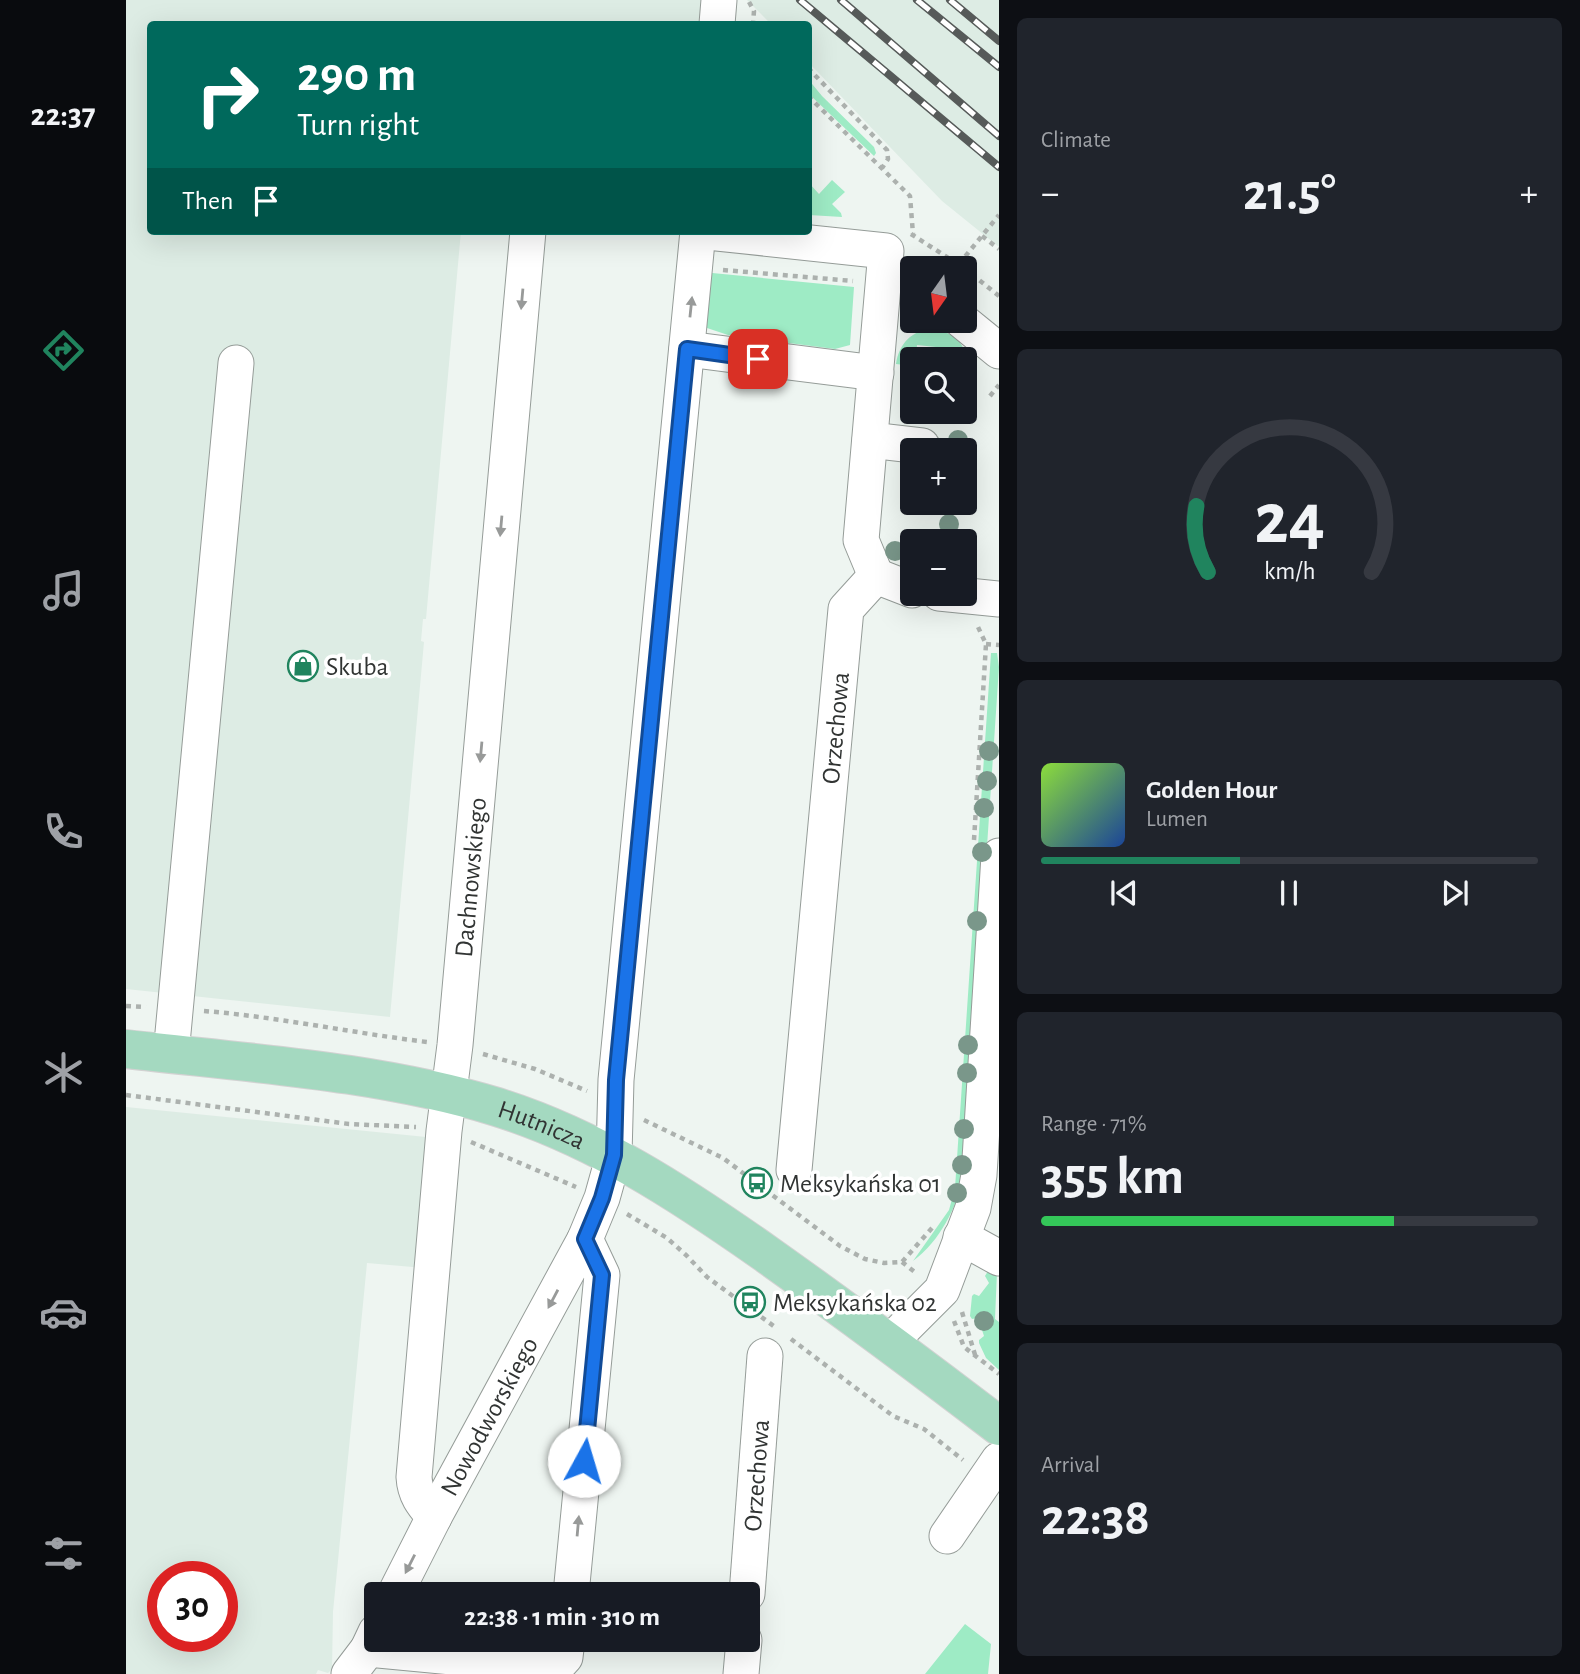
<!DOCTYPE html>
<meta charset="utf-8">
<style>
:root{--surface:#171b24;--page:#20242c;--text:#f1f3f6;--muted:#9ea1a6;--line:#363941;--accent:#20845e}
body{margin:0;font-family:"Alegreya Sans",sans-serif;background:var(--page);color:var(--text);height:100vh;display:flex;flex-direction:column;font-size:26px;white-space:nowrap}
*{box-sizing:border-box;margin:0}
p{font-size:23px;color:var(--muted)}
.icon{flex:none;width:38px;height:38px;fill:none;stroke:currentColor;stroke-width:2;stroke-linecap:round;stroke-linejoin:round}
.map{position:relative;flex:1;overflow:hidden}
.side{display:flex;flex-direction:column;gap:18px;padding:18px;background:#0d0f14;width:581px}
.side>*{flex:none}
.banner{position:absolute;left:21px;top:21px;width:665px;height:214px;border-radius:7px;box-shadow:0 7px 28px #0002;background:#00695c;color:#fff;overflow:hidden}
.needle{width:46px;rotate:194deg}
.fabs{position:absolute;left:774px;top:256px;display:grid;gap:14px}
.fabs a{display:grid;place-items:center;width:77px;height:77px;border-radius:7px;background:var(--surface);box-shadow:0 7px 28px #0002;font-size:35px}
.speed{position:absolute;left:21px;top:1561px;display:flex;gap:14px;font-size:35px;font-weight:700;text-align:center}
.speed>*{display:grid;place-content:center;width:91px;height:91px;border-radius:50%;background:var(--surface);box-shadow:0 7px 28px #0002;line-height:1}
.speed .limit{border:10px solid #d22;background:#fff;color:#111}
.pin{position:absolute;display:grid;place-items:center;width:60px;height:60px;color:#fff;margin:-30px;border-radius:14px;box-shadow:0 4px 10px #0006}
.me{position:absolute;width:77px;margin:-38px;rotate:6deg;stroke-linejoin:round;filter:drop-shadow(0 0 5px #0008)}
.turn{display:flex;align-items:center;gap:24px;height:147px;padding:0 35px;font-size:32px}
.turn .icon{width:91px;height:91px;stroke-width:2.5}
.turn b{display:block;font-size:49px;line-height:60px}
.then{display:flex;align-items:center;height:66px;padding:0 35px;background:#0003;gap:14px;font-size:26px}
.big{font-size:52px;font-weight:700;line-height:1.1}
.side .widget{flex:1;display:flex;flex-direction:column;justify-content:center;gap:10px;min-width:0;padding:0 24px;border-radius:10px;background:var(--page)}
.side .dial{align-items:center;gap:0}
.dial svg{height:182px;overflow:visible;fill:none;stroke:var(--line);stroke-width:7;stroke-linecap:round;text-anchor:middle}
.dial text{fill:var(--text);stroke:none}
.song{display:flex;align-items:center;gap:21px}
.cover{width:84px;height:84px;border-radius:10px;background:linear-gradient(135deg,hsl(90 70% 55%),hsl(220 70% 35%))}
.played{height:7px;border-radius:4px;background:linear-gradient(90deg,var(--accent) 40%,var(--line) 40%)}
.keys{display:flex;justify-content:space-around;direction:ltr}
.heat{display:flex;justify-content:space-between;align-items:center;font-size:38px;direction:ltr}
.charge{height:10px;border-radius:5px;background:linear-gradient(90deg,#34c759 71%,var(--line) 0)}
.trip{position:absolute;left:238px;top:1582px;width:396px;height:70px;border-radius:7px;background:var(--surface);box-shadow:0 7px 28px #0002;font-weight:700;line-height:70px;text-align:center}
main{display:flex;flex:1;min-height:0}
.menu{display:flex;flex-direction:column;width:126px;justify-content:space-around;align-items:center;background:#090b0e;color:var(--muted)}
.menu .icon{width:49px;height:49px}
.menu .on{color:var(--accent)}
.menu b{font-size:32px;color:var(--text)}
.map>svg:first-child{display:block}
</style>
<main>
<nav class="menu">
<b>22:37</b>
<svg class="icon on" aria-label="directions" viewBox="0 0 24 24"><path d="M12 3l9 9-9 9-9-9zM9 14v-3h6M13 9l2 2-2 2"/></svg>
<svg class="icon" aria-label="music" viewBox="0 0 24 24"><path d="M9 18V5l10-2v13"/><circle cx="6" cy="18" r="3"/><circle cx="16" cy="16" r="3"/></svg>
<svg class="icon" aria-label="phone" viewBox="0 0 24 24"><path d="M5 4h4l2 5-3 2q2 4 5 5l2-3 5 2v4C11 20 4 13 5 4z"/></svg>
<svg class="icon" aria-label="climate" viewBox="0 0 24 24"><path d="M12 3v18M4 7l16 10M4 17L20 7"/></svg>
<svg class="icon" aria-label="car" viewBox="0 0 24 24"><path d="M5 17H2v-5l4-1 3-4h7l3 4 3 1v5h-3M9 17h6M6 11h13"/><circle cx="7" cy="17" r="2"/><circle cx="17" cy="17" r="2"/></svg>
<svg class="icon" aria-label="filters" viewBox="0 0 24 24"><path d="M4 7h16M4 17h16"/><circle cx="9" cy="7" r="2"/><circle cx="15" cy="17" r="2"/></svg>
</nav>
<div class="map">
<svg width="873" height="1674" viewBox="0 0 873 1674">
<rect width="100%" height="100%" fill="#eef5f1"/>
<path fill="#ddece4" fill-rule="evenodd" d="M0,0H578L576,24H24V231H335L300,619H297L295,641L298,642L264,1017L0,989Z
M621,0H873V247L816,201L683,63L682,24H645Z
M0,1107L310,1138L298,1268L241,1263L207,1612L206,1669L202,1673L192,1670L190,1674H0ZM37,1577H96V1636H37Z"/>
<path fill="#9eebc5" d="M682,79L696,96L748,147L750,153L748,156L683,94Z
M706,180L719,192L706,204L715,213L716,217L683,215V183L693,194Z
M576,272L728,287L724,345L709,349L602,335L578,327Z
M806,328C819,331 834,337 838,350L791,345L790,359H786V366L770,364C773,343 786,331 806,328Z
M865,653H871L873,667L839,1176C829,1209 815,1240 787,1261L823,1210L829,1188Z
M865,1266L871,1272L869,1319L873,1322V1370L860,1358L853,1343V1340L858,1336L852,1318L846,1319L844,1316L846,1296L848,1294L853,1296L863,1283L859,1276Z
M839,1624L865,1644L862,1674H799Z"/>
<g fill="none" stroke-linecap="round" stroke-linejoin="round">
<g stroke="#959c98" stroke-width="37">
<g id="minor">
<path d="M591,24L593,0"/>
<path d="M572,231L760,251L735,540L750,576"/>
<path d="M835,320L873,351"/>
<path d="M561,349L750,373"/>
<path d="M744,440L796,446"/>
<path d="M750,576L786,590"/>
<path d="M813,593L873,599"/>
<path d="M45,1054L110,363"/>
<path id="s1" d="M668,1170L720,609L750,576"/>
<path d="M835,1237L873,1258"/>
<path d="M763,1343L816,1290L847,1208L853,1175L873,856"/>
<path id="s2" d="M308,1517C297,1504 289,1495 288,1477L318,1131L329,1045L402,231"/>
<path d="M821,1536L873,1460"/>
<path id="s3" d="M269,1594L308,1517L459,1239L476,1198L488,1155L490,1080L572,231"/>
<path d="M445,1594L476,1275L459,1239"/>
<path id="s4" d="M621,1594L639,1356"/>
<path d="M242,1649L430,1667L439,1657L441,1640"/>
<path d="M223,1674L242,1649L250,1632"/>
<path d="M615,1674L618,1640"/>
</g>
</g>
<g stroke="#d2d2d2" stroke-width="40">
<g id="major">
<path id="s5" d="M0,1049C122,1063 253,1071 371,1107C470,1138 555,1194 639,1253C718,1309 796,1367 873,1426"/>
</g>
</g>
<path stroke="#acb1ae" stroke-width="4.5" stroke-dasharray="5 5" stroke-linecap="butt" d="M623,2L628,11L627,24
M682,68L761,150L762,159L756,168
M682,96L784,196L787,234
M785,234L838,268
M856,236L873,249
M833,264L873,215
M838,268L873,296
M597,270L727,281
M864,396L873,385
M860,644L873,645
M848,840L860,644L852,627
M0,1006L20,1007
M78,1011C153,1017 226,1033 301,1042
M357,1054L409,1069L461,1091
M0,1095L223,1124L290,1127
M518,1120L597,1158L714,1246L739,1259L758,1263L776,1262L806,1228
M345,1142L450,1187
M501,1214L541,1238L560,1255L581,1277L649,1327
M776,1262L790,1273
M836,1312L850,1358
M828,1321L838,1347L873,1374
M665,1339L767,1416L798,1429L837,1460"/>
<use href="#minor" stroke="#fff" stroke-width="35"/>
<use href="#major" stroke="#a4d9c0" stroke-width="38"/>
<g stroke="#565a59" stroke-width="8">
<path id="rail" d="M674,0L873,167
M715,0L873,136
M791,0L873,67
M824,0L873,41"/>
</g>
<use href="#rail" stroke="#fff" stroke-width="5" stroke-dasharray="16" stroke-linecap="butt"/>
</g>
<g fill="#7a978a">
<circle cx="832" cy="440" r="10"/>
<circle cx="823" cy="524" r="10"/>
<circle cx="769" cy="551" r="10"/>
<circle cx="863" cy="751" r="10"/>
<circle cx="861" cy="781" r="10"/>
<circle cx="858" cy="808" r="10"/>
<circle cx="856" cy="852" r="10"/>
<circle cx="851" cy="921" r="10"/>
<circle cx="842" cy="1045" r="10"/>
<circle cx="841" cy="1073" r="10"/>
<circle cx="838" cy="1129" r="10"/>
<circle cx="836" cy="1165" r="10"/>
<circle cx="831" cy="1193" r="10"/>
<circle cx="858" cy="1321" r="10"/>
</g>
<defs><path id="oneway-solid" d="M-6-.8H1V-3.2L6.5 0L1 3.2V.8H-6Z" transform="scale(1.75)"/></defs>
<g fill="#989a99">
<use href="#oneway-solid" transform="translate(396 299) rotate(95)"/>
<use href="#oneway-solid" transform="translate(565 307) rotate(-84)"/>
<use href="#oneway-solid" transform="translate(375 526) rotate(95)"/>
<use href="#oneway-solid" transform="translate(355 752) rotate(95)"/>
<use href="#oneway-solid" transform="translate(427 1299) rotate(118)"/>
<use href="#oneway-solid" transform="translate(452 1526) rotate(-85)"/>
<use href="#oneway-solid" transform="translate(284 1564) rotate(117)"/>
</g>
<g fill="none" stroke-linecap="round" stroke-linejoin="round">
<g stroke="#114b97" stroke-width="18">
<path id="route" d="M458,1461L476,1275L459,1239L476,1198L488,1155L490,1080L561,349L632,359"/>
</g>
<use href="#route" stroke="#1a73e8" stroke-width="12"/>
</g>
<defs>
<g id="shop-ring" transform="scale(1.575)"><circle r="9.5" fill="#fff" stroke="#20845e" stroke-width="1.5"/><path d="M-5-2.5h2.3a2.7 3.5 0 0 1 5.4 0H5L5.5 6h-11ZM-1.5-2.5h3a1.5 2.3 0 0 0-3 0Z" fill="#20845e"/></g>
<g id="bus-ring" transform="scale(1.575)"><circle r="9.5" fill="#fff" stroke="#20845e" stroke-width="1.5"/><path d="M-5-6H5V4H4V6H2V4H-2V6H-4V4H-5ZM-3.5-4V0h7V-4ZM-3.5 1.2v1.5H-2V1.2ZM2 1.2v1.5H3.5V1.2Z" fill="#20845e"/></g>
</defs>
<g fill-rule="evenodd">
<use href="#shop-ring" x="177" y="666"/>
<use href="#bus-ring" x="631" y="1183"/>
<use href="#bus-ring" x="624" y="1302"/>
</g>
<g text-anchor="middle" stroke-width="7" stroke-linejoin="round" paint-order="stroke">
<g font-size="26" fill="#313433" stroke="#fff" text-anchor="start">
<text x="200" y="675">Skuba</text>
<text x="654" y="1192">Meksykańska 01</text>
<text x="647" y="1311">Meksykańska 02</text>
</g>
<g font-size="26" fill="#313433" stroke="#fff">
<text dy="9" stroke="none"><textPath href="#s1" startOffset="444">Orzechowa</textPath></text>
<text dy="9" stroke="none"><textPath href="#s2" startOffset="648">Dachnowskiego</textPath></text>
<text dy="9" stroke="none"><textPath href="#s5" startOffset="424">Hutnicza</textPath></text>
<text dy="9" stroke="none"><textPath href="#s3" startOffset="201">Nowodworskiego</textPath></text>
<text dy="9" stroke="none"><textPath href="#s4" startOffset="119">Orzechowa</textPath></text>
</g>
</g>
</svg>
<div class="fabs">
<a><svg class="needle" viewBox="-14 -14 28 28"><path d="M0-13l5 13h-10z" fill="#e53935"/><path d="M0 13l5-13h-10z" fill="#9ea1a6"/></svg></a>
<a><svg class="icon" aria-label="search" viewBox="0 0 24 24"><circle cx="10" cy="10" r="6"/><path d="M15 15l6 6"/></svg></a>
<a>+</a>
<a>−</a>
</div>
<div class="speed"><div class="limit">30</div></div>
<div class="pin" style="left:632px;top:359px;background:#d93025"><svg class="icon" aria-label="arrive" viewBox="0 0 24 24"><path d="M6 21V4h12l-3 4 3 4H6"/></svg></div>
<svg class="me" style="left:458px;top:1461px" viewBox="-20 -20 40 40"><circle r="19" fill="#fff"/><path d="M0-13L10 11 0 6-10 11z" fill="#1a73e8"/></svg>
<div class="trip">22:38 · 1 min · 310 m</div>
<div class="banner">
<div class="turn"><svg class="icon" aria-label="right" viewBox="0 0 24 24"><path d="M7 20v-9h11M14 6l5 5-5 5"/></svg><div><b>290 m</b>Turn right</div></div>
<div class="then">Then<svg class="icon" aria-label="arrive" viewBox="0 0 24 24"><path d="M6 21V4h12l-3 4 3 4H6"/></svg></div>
</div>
</div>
<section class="side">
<div class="widget"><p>Climate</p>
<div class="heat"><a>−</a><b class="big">21.5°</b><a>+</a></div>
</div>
<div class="widget dial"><svg viewBox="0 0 100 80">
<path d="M14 69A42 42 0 1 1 86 69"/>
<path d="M14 69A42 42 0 0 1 9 40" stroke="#20845e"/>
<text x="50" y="56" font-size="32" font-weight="700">24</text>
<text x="50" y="72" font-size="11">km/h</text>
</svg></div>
<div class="widget">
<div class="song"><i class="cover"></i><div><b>Golden Hour</b><p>Lumen</p></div></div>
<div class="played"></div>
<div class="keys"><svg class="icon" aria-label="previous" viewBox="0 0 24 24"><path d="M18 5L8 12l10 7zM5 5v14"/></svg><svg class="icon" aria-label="pause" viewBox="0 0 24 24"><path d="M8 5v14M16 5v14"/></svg><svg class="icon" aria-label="next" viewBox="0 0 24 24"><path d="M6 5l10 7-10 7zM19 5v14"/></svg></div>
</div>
<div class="widget"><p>Range · 71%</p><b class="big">355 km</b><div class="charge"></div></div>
<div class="widget"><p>Arrival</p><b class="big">22:38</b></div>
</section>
</main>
